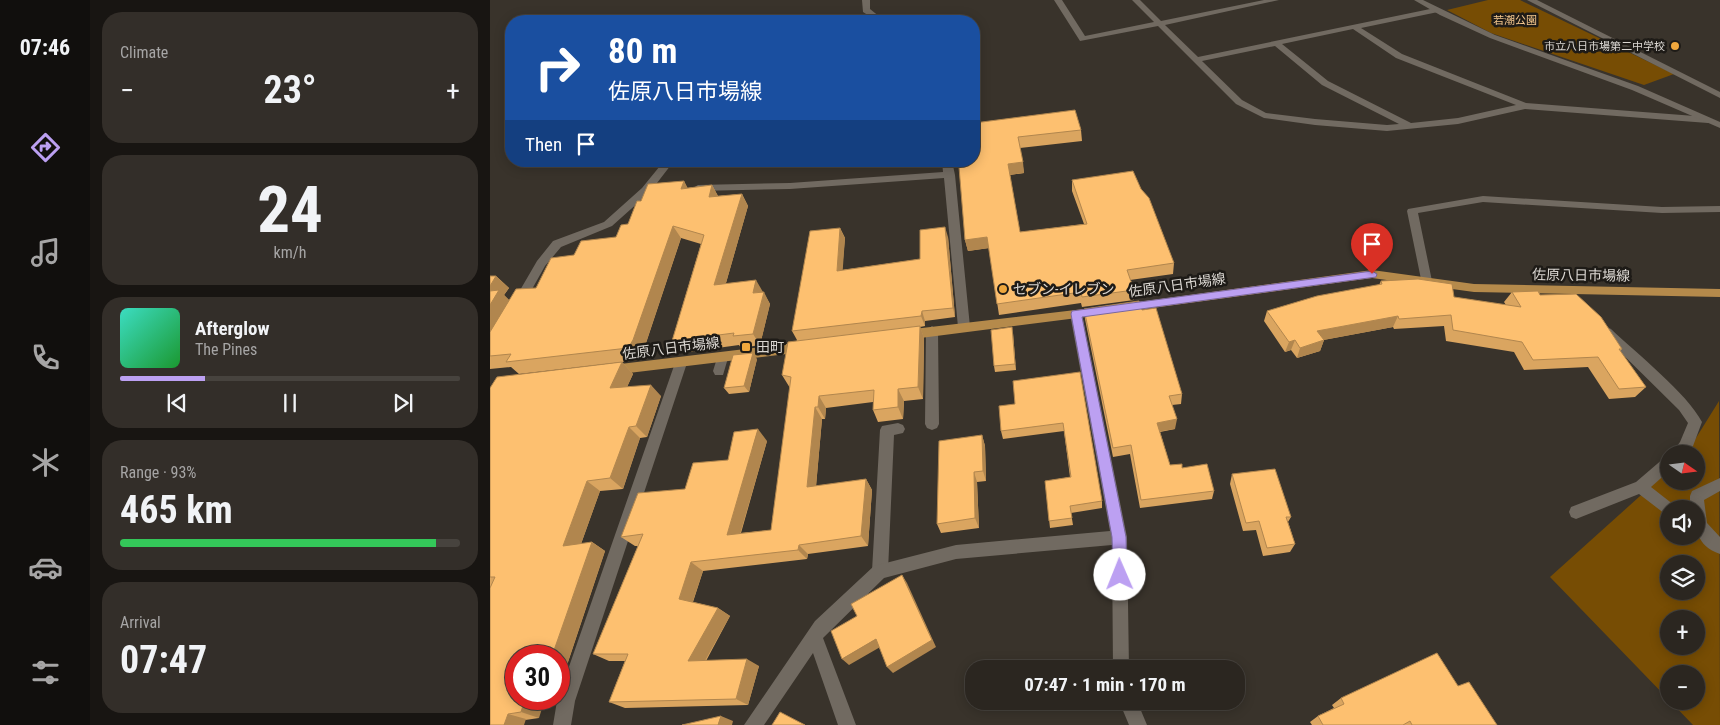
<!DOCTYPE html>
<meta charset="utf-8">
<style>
:root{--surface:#2b2620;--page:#332e29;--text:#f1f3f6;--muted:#a6a5a5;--line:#47433e;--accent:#bca0f2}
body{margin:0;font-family:"Roboto Condensed","Noto Sans JP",sans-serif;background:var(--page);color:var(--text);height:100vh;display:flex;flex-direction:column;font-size:19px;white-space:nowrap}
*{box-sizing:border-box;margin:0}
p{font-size:16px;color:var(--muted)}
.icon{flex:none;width:28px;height:28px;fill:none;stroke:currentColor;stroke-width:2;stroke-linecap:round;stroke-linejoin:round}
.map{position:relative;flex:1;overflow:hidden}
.panel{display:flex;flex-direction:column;gap:12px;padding:12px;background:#181512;width:400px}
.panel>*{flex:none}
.guide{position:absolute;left:15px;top:15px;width:475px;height:152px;border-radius:20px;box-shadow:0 2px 12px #0003,0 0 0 1px var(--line);background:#1a4fa0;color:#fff;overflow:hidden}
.needle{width:32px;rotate:104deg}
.fabs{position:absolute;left:1170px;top:445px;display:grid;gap:10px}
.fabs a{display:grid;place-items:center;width:45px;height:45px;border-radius:50%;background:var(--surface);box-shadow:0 2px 12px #0003,0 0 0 1px var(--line);font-size:25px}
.speed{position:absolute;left:15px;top:645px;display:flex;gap:10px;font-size:25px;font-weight:700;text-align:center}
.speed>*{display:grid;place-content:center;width:65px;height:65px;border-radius:50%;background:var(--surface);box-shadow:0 2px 12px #0003,0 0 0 1px var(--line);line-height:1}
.speed .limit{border:8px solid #d22;background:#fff;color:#111}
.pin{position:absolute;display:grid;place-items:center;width:42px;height:42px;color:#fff;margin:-51px -21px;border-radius:50% 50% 50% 0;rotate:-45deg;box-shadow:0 0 5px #0007}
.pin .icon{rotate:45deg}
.me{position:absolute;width:55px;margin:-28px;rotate:359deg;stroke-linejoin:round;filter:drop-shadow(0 0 4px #0008)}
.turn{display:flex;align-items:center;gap:18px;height:105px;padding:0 20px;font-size:22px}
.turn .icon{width:65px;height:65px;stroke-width:2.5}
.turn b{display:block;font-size:35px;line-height:42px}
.then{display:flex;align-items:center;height:48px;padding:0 20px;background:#0003;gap:10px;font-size:19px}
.big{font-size:38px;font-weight:700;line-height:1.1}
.panel .card{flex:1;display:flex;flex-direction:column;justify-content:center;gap:8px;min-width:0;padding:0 18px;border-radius:20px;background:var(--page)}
.panel .dial{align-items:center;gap:0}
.dial b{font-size:65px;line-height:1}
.song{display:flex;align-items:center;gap:15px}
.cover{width:60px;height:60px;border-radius:8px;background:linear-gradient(135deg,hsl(170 70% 55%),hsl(130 70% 35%))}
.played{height:5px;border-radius:2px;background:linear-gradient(90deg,var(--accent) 25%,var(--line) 25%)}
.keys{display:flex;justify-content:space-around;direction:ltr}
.heat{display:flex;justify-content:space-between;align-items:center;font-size:28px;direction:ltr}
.charge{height:8px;border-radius:4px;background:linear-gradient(90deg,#34c759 93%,var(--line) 0)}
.trip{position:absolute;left:475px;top:660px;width:280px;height:50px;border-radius:20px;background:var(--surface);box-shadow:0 2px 12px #0003,0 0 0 1px var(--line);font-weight:700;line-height:50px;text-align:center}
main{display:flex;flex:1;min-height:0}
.dock{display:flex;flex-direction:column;width:90px;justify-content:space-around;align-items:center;background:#110f0d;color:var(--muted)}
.dock .icon{width:35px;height:35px}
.dock .active{color:var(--accent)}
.dock b{font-size:22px;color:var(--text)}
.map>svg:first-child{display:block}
</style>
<main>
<nav class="dock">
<b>07:46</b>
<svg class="icon active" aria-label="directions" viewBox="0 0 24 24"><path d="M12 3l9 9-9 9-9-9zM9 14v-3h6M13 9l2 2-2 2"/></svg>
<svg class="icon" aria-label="music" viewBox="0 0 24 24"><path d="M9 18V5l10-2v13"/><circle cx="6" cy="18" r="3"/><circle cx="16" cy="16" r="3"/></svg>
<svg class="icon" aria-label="phone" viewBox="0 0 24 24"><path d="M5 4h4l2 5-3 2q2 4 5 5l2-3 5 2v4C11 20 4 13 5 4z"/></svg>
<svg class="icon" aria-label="climate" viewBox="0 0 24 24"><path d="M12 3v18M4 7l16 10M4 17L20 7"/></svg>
<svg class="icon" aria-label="car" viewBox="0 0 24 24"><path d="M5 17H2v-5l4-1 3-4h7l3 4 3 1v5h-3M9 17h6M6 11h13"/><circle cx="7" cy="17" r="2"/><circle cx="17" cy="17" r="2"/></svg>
<svg class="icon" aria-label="filters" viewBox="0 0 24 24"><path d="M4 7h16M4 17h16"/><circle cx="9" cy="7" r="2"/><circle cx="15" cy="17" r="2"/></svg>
</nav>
<section class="panel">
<div class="card"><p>Climate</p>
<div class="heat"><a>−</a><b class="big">23°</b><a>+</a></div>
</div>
<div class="card dial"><b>24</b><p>km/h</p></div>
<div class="card">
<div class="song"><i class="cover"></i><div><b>Afterglow</b><p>The Pines</p></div></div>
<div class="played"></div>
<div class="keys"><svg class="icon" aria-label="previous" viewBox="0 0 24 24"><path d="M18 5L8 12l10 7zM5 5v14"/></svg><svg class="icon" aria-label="pause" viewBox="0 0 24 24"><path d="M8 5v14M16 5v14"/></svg><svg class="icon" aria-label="next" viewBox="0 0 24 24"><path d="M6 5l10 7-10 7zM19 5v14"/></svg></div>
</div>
<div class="card"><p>Range · 93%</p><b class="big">465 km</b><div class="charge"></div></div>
<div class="card"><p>Arrival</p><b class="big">07:47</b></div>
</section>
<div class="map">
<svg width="1230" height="725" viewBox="0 0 1230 725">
<rect width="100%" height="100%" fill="#39332b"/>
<path fill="#774d04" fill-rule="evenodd" d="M998,0H1030L1184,74L1154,85L1001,33L957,10Z
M1229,401L1230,725H1203L1180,701H1206V674H1179V700L1060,577L1179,470V481H1206V454H1196ZM1179,509H1206V536H1179ZM1179,564H1206V591H1179ZM1179,619H1206V646H1179Z"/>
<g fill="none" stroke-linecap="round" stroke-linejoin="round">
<path fill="#716a61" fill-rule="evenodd" d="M442,326L448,331L449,424L447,428L442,430L437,428L435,424L436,331Z
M232,353L236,355L238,358L233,375H225L223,371L228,355Z
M408,423L413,425L415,429L413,433L404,435L398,571L396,576L390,579L384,576L382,571L390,430L392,426Z"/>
<path fill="#716a61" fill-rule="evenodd" d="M372,0H380V9L395,21H387L373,12Z
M564,0H572L595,36L664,22L642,0H650L671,21L774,0H789L675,25L708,57L945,8H948V12L871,28L912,54L1036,103L1218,117L1222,120L1218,123L1035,109L968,124L897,131L825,125L774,118L746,104L668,26L590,41ZM863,29L906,58L1026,105L968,118L921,123L838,81L792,44ZM785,46L832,85L909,124L897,125L825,119L776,113L752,100L712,61Z
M1037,0H1047L1230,92V98Z
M174,161H184L160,192L122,226L71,247L55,266L32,307H24L22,304L47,261L63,241L114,222L152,188Z
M452,161H462L465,175L480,327L474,332L468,327L454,178L300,189L208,191L203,188L208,185L300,183L453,172Z
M993,196L1172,207L1230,206V212L1172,213L993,202L928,213L942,281L936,285L932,284L917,211L918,209Z
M586,310L592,314L637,537L639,669H623L622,545L466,559L394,578L333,638L366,725H348L323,653L274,725H254L325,621L384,566L466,545L620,531L580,314Z
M1117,327L1121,329C1146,353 1197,393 1212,422L1203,446L1197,454H1181L1190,442L1198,423L1189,410L1113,335L1111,332L1113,329Z
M191,358L195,360L197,363L85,701L81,725H63L67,701L185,363L187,360Z
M1179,456V471L1161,487L1184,505L1186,509H1179V517L1149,494L1086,519L1081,517L1079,512L1081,507L1146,482L1174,458Z
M1230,478V491L1214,500L1217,523L1230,537V554C1206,545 1206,531 1206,509H1200V496L1202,491Z
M629,701H647L657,725H639Z"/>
<path fill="#716a61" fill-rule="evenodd" d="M924,0H933L1005,35L1148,86L1230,122V128L1142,90L1000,38L950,15Z"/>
<path fill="#b58a4b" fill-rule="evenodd" d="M882,270L984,284L1230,289V297L984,292L882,278L633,312L627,308L633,304Z
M611,307L617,311L611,315L415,340L409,335L415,330Z
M313,342L319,347L313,352L122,375L118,374L116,370L118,366L122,365Z"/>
</g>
<path fill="#daa560" d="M484,123L591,130L592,141L530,148L534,173L520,175L530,232L594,224L582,191V180L684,263L683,274L640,280L644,290V300L592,307L591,303L509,315L499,248L478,251L475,240L472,167Z
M194,181L197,188L222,185L228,196L252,194L258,206L236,283L273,292L280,304L270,345L251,348L249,345L191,353L182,341L211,244L191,238L153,352L149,360L29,374L21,367L0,369V276H6L19,288L14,295L19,300L46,288L84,255L126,237L138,224L151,201Z
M350,228L355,238L352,270L430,259L458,237L465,317L435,321V326L430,327L434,338L433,399L414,401L413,419L388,422L383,410V402L336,408L335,419H332L326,486L376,479L382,490L378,546L318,554L317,559L213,571L203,602L228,608L240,616L216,661L269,666L258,705L135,708L119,702L135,661H119L103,654L148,546H145L131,537L195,489L238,460L277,441L251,533L281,530L300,388L292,375L307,340L302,331Z
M891,281L964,297L1016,305L1014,302L1022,292L1050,295L1132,349L1130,351L1156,387L1145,397L1119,399L1098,367L1034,370L1024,352L956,341L954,326L904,329L903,327L833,340H834L830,351L807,358L801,350L795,352L774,321L777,311L889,285Z
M594,309L652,310L692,394L691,404L682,405L685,429L670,432L680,465L692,468L724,491L722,499L650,508L640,454L623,457L595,319Z
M523,333L526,370L505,372L504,366Z
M267,359L259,392L239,394L234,388Z
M132,362L143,374L137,387L171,396L157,437L150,438L133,489L110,491L91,544L102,542L115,551L73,677L69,678V656H26L49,718L0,725V388Z
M590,372L612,501V508L581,513L583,525L560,528L555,481L580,477L574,431L513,439L511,431L525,404Z
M492,435L495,446L496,481L487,482L489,528L451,533L447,524Z
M742,474L801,517L798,522L805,544L800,552L773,556L766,530L753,531L740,484Z
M968,686L1007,725H822L820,722L828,716L844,708L842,705L851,698Z"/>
<path fill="#b1864e" d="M533,162L534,173L519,175L518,164Z
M194,181L201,194L191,189Z
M222,185L229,198L219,197Z
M252,194L258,206L232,297L224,285Z
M183,226L191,238L153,352L149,360L138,348Z
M455,227L458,237L465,317L463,308Z
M350,228L355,238L352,280L347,271Z
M497,237L499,248L478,251L475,240Z
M6,276L19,288L14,295L21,302L0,340V286Z
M266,280L273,292L263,293Z
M274,292L280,304L270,345L263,334Z
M432,311L435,321V326L431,316Z
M908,316L903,327L823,342L827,331Z
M430,326L434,338L433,399L428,387Z
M805,340L801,350L795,352L799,342Z
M834,340L830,351L807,358L810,348Z
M263,353L267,359L259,392L254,386Z
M132,362L143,374L131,400L120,388Z
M161,385L171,396L157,437L146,426Z
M408,389L414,401L413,419L408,407Z
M329,396L336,408L335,419L328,407Z
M325,407L332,419L325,498L317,487Z
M687,419L685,429L666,432L667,423Z
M139,427L150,438L133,489L120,478Z
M268,429L277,441L247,545L237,535Z
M492,435L495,446L496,481L493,471Z
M484,472L487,482L489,528L485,518Z
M376,479L382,490L378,546L371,536Z
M97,481L110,491L87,555L73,546Z
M102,542L115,551L73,677L69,676V656H62Z
M309,545L318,554L317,559L308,550Z
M201,562L213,571L201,607L189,599Z
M412,575L417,583L446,647L403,673L397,667Z
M228,608L240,616L211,668L198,661Z
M386,639L392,646L359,665L352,659Z
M257,659L269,666L258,705L246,699Z
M35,699H55L49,718L31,712Z
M18,714L36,719L34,725H14Z
M231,716L243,721L242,725H228Z"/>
<path fill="#fdc070" stroke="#b1864e" d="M585,110L591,130L528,137L533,162L518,164L530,232L597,224L582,180L643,171L651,189L659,198L684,263L637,270L644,290L592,297L591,292L507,304L497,237L475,240L469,167H472L471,161H484V123Z
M194,181L191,189L222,185L219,197L252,194L224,285L266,280L263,293L274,292L263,334L243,336L244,333L182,341L214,235L183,226L143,340L138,348L16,362L21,354L0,356V332L26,289L46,288L61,258L84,255L91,241L126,237L131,225L138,224L147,201H151L158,184Z
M455,227L463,308L432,311L431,316L302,331L320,231L350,228L347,271L430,259V230Z
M0,276H6L0,286Z
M928,279L962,284L964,297L1031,307L1022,292L1048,291L1050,295L1086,294L1111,317L1132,349H1129L1156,387L1129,389L1108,357L1043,360L1032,342L963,330L961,315L909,319L908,316L827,331L834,340L810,348L805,340L799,342L777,311L827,296L892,284L891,281Z
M9,290L0,305V291Z
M649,301L652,310L666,308L692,394L679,396L687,419L667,423L680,465L692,464V468L717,464L724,491L651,500L641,445L623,448L594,309Z
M430,326L428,387L408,389V407L383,410L384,390L329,396L328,407H325L317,487L376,479L371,536L309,545L308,550L201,562L189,599L228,608L198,661L257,659L246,699L119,702L138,654H103L153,534L131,537L148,493L195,489L203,463L238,460L244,432L268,429L237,535L281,530L301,377L292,375L298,342Z
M522,327L525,364L504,366L501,330Z
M263,353L254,386L234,388L243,355Z
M132,362L120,388L161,385L146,426L139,427L120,478L97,481L73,546L102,542L62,656H26V699H35L31,712L18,714L14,725H0V588L5,577H0V388L7,377Z
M590,372L612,501L580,506L582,518L559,521L555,481L581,477L573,423L511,431L509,406L525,404L523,381Z
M492,435L493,471L484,472L485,518L447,524L449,441Z
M785,469L801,517H796L805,544L777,548L769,521L756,523L742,474Z
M412,575L442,640L397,667L386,639L352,659L341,631L367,616L361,604Z
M947,653L968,686L979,682L1007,725H922L920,721L913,725H833L828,716L854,704L851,698Z
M290,712L315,725H282Z
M231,716L228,725H192Z"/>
<path fill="#bca0f2" stroke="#7a689d" d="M882,271L887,274L886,277L592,317L636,537L637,575L635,580L630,582L625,580L623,575L622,537L581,314L582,311Z"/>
<g fill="#efa73d" stroke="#1e1b17" stroke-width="2">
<circle cx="1185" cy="46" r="5"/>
<circle cx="513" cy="289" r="5"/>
<rect x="251" y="342" width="10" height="10" rx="2.5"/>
</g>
<g text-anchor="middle" stroke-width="5" stroke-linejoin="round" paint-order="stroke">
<g font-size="11" fill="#f7c98f" stroke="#1e1b17">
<text x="1025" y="24">若潮公園</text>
</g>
<g font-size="11" fill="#dbd7d2" stroke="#1e1b17" text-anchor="end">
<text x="1175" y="50">市立八日市場第二中学校</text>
</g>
<g font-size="14" fill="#dbd7d2" stroke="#1e1b17">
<text transform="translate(1091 275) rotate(1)" y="5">佐原八日市場線</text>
<text transform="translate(687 285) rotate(-8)" y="5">佐原八日市場線</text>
<text transform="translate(181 348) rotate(-7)" y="5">佐原八日市場線</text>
</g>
<g font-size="14" fill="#dbd7d2" stroke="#1e1b17" text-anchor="start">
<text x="523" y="294">セブン-イレブン</text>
<text x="266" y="352">田町</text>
</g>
</g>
</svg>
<div class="fabs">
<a><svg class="needle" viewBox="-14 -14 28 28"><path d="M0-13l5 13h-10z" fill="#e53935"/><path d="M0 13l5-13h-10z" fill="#a6a5a5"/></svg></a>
<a><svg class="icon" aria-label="sound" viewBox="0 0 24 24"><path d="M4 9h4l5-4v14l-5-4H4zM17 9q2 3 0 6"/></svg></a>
<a><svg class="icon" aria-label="layers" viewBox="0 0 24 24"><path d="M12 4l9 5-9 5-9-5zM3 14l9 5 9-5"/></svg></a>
<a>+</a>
<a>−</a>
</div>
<div class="speed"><div class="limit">30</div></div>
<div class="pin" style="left:882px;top:274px;background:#d93025"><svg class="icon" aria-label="arrive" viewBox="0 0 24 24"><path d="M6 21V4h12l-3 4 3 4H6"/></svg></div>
<svg class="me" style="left:630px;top:575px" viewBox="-20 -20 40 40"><circle r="19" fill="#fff"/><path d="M0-13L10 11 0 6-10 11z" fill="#bca0f2"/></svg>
<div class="trip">07:47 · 1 min · 170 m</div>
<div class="guide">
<div class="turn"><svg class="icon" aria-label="right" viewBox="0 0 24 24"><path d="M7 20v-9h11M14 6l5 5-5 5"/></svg><div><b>80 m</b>佐原八日市場線</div></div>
<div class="then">Then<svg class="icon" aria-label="arrive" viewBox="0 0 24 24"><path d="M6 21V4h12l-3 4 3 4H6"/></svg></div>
</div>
</div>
</main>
